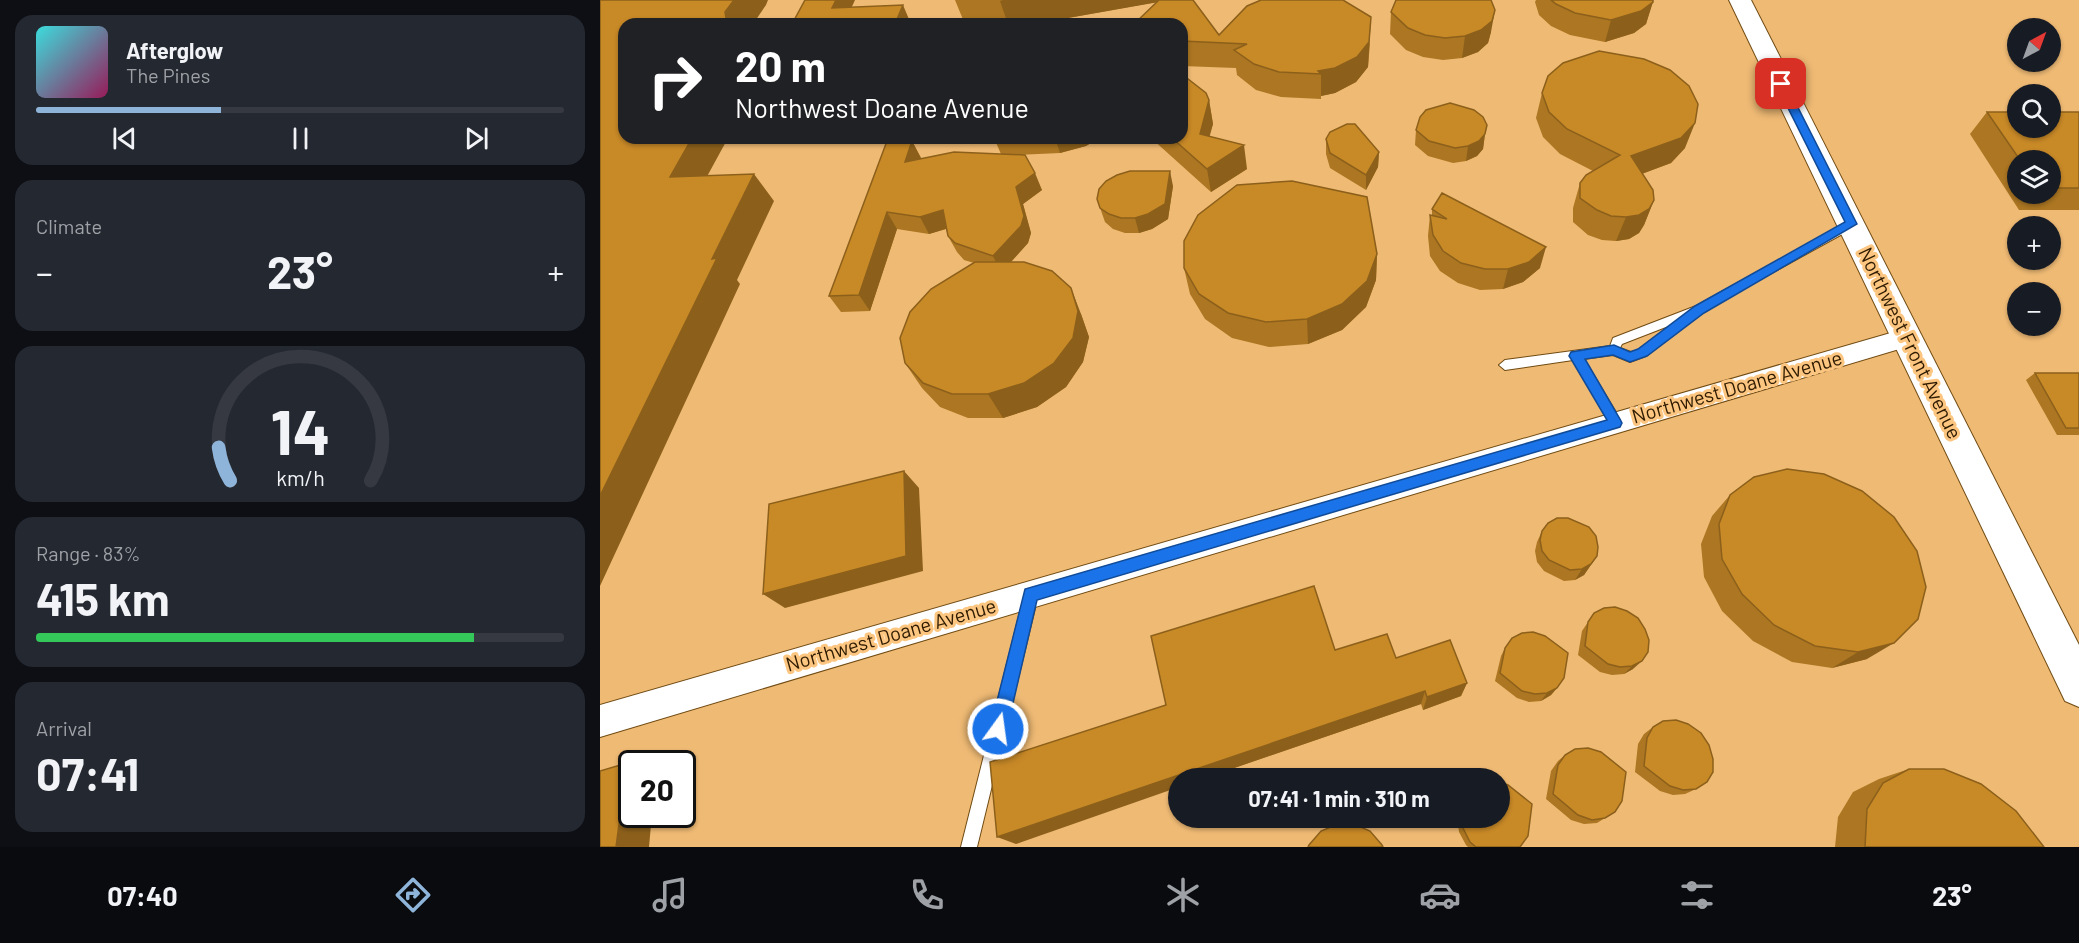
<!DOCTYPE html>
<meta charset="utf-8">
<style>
:root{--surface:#171b24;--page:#242831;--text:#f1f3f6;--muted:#9ea1a6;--line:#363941;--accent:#8fb4d9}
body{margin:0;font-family:Barlow,sans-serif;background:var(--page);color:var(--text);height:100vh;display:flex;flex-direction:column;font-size:22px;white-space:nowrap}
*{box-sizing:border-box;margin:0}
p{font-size:20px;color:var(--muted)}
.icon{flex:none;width:33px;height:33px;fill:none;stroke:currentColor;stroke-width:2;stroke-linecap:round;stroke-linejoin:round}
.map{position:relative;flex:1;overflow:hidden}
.side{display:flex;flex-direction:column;gap:15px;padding:15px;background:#0d0f14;width:600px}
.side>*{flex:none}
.top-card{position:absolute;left:18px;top:18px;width:570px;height:126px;border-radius:18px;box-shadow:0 2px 4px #0004;background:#202124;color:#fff;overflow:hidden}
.needle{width:39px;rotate:41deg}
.tools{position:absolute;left:1407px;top:18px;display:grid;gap:12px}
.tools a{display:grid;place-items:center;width:54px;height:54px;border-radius:50%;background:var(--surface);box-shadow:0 2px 4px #0004;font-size:30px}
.speed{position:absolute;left:18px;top:750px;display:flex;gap:12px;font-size:30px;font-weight:700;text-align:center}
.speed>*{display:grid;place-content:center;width:78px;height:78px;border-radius:50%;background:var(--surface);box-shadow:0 2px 4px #0004;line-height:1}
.speed .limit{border:3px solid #111;border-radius:9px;background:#fff;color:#111}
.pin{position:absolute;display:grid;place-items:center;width:51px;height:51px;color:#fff;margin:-26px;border-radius:12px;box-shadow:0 3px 9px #0006}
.me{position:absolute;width:66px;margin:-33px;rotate:14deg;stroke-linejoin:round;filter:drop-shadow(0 0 4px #0008)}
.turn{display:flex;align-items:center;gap:21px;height:126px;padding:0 18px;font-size:27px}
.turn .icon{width:78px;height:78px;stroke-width:2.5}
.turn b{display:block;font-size:42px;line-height:51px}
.big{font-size:45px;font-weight:700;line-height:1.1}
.side .widget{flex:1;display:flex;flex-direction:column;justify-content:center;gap:9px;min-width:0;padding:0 21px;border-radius:18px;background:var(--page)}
.side .dial{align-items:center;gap:0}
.dial svg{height:156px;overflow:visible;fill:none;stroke:var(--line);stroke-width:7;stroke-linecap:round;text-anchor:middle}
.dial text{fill:var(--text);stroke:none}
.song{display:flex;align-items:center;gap:18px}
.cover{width:72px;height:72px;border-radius:9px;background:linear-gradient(135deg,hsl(180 70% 55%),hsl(330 70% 35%))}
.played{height:6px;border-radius:3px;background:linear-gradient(90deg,var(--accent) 35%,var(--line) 35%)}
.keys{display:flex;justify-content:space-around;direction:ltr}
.heat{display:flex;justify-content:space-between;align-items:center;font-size:33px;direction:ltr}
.charge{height:9px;border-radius:4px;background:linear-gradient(90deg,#34c759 83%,var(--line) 0)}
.trip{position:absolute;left:568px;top:768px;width:342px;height:60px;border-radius:30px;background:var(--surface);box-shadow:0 2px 4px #0004;font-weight:700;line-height:60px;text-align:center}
.dock{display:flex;height:96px;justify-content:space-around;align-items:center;background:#090b0e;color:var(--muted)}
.dock .icon{width:42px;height:42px}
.dock .selected{color:var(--accent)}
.dock b{font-size:27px;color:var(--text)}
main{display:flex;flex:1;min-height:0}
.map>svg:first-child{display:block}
</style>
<main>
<section class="side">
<div class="widget">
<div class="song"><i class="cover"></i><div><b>Afterglow</b><p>The Pines</p></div></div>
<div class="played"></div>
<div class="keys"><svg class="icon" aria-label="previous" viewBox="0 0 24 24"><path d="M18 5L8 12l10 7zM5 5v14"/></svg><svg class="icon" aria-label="pause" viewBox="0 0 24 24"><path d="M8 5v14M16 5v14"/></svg><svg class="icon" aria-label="next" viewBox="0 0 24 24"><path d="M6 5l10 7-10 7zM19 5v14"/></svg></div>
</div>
<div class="widget"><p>Climate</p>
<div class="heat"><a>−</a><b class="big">23°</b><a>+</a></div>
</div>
<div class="widget dial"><svg viewBox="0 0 100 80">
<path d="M14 69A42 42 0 1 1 86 69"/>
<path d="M14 69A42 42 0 0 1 8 52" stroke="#8fb4d9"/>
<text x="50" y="56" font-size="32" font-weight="700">14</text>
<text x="50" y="72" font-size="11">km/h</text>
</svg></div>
<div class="widget"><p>Range · 83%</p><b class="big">415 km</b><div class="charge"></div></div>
<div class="widget"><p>Arrival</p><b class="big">07:41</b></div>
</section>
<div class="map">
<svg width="1479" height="847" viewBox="0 0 1479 847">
<rect width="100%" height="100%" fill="#efba74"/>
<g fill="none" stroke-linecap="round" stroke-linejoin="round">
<g stroke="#704b13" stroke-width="2">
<path id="lane" d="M1251,220L1256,224L1255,227L1094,316L1093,320L1046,356L1030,362L1013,355L984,359L1020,419L1022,423L1020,427H1012L973,360L905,370L899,365L905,360L1010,346L1013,338L1096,306ZM1071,325L1038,350L1031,352L1020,348L1022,344Z
M431,590L436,591L438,596L377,847H361L424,596L426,591Z"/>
</g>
<g stroke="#704b13" stroke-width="2">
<path id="street" d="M1308,328L1316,330L1320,337L1316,344L0,737V705Z"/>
</g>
<g stroke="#704b13" stroke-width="2">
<path id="secondary" d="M1129,0H1151L1479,645V707L1465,701Z"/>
</g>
<use href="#lane" fill="#fff" fill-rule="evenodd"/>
<use href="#street" fill="#fff" fill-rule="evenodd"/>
<use href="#secondary" fill="#fff" fill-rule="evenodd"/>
</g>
<path fill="#ac7622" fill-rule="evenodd" d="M355,0H593L619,35L770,43L768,67L756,82L735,93L721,96V99L681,97L656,90L637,75L636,68L582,66V24L557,2L434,24H378L364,22Z
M936,0H1053L1046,24L1034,33L1005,42L970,35L951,26L939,15L935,2Z
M791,12L891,32L888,43L878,52L862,58L843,60L823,57L806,50L790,34Z
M942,93L1085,148L1071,163L1042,174L1054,200L1044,225L1039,233L1029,239L1016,241L1002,240L988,235L973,222V208L980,183L993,171L960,154L943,137L936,118Z
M609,100L613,124L609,136L647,169L611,192L551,138H582Z
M1387,112H1479V210H1419L1370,134ZM1418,160H1450V194H1418Z
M816,130L885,134L883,149L877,156L866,161L853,163L828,156L815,145Z
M394,138H499L486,146L460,153L414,155L442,190L423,204L431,233L428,243L411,262L481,314L489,337L483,362L466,387L437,407L403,418H368L340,407L322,388L305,363L374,263L364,260L357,252L348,236L346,229L329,234L297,229L270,311L241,312L229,296L312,141L321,158V159L401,154Z
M726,139L779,152L778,167L766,190L730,168L726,154Z
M573,186L568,219L552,229L539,233H525L513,229L505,222L497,199Z
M832,209L940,268L923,282L903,289L880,290L858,283L840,271L830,256L828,236L830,215H832Z
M777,254L776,280L766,307L742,330L708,344L669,347L632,338L605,319L590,294L584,268Z
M1435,373H1479V435H1457L1426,380Z
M1130,495L1267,659L1232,668L1192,662L1153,641L1122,611L1104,577L1101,544L1112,516Z
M942,531L997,556L984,575L975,580L964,581L944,571L937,562L935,551L937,542Z
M1004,608L1033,669L1024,674L1012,675L1000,672L978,655L982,631L994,613Z
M905,648L957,688L951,695L941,701L929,702L917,698L895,681L901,656Z
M735,650L796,658L867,683L861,696L823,710L821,704L605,778H579L416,844Z
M1053,727L1096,789L1085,794L1073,795L1060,791L1035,772L1038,744L1044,734Z
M965,755L1005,818L997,823L984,824L971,820L946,799L951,771L958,761Z
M1309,769L1444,847H1235L1238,817L1253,792L1279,779Z
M857,818H900L920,847H868L866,845L859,832Z"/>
<path fill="#8c601b" d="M134,0H168L166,5L153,24H123L125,12Z
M236,0H255L244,24L232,8Z
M403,0H570L434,24H408L400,1Z
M1053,2L1046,24L1034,33L1005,42L1011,20Z
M303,5L311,24H295Z
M895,10L891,32L888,43L878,52L862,58L865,36Z
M771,17L768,67L756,82L735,93L721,96V74L718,71Z
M609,100L613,124L604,157L600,134Z
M1095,123L1085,148L1071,163L1022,181L1031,156Z
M885,134L883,149L877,156L866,161L868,146Z
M92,138H128L92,204L70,177Z
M455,138H499L486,146L460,153Z
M312,141L321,158L314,179L305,162Z
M644,145L647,169L611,192L607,169Z
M779,152L778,167L766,190V175Z
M570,171L573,186L568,219L552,229L539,233L535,218Z
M435,173L442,190L423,204L431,233L428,243L401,273L393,256L416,187Z
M154,174L174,201L137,280L140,284L0,586V496L112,259Z
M1054,200L1044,225L1039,233L1029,239L1016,241L1026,217Z
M343,210L352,227L329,234L320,217Z
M287,212L297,229L270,311L259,295Z
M946,247L940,268L923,282L903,289L908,269Z
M777,254L776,280L766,307L742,330L708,344L707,319Z
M471,288L481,314L489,337L483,362L466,387L437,407L403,418L388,394Z
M304,471L319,488L323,571L185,608L163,594Z
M997,556L984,575L975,580L982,569Z
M1294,643L1267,659L1232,668L1258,652Z
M1042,661L1033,669L1024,674L1032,666Z
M867,683L861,696L823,710L827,697Z
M957,688L951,695L941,701L947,693Z
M825,691L821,704L605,778H579V787L416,844L397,837Z
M27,763L32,764V814H52L49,847H16Z"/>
<path fill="#c88927" stroke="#8c601b" stroke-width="1.5" d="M0,0H134L125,12L126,18L123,24H24V138H92L70,177L154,174L112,259L117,258L0,496Z
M205,0H236L232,8L303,5L295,24H192Z
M559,0H593L619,35L647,6L661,0H743L771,17L769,42L757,57L735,68L718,71L721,74L679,72L654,64L634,50L647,44L582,41V24H534Z
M796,0H891L895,10L892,21L881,30L865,36L845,38L825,35L808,28L791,12Z
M951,0H1053V2L1041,11L1011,20L975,13L956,4Z
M999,51L1044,59L1070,70L1089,86L1098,104L1095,123L1081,138L1031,156L1053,190L1054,200L1049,209L1039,215L1026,217L1011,216L997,210L980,198V183L986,175L1020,155L967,129L949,112L942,93L948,76L963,63Z
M583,75L606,93L609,100L600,134L644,145L607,169L572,138H582V76Z
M850,103L874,110L883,117L887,125L885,134L879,141L868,146L855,148L829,141L816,130L820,117L826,110Z
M1387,112H1418V128H1450V112H1479V188H1450V160H1420Z
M747,124H755L779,152L766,175L730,153L726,139L730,132Z
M287,141H312L305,162L354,152L425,155L435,173L416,187L424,216L421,226L393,256L355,243L348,236L343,210L320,217L287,212L259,295L229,296Z
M530,171H570L565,204L548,214L535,218H521L509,214L500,208L497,199L499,189L506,181L517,175Z
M692,181L767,197L777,254L767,281L742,304L707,319L666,322L628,313L599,294L584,268V241L598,215L637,185Z
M842,193L946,247L929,262L908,269H885L861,263L843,251L833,235L830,215L847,219L832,209Z
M375,262H424L452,271L471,288L478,311L473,338L454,363L424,383L388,394H352L323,383L305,363L300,338L310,312L331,289Z
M1435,373H1479V428H1466Z
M1187,469L1224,474L1262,491L1294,517L1317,551L1326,587L1318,619L1294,643L1258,652L1215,646L1174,625L1142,594L1122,559L1119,524L1130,495L1154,477Z
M304,471L306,556L163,594L169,504Z
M957,518H968L989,527L996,536L998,547L997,556L991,564L982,569L970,570L949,560L942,551L940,540L942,531L948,523Z
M714,586L735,650L787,634L796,658L850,640L867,683L827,697L825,691L397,837L390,762L566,705L551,636Z
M1015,607L1027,611L1038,618L1045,629L1049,640L1048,652L1042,661L1032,666L1020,667L1008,664L985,646L988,622L994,613L1004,608Z
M933,632L945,636L968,653L964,678L957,688L947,693L935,694L922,691L900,673L905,648L912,638L922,633Z
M1076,720L1088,724L1101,733L1109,745L1113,759V772L1107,782L1096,789L1083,790L1070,786L1044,766L1047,738L1053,727L1063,721Z
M988,748L1001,752L1026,772L1022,801L1015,812L1005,818L992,820L978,815L953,794L958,765L965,755L975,749Z
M27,763L16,847H0V771Z
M1309,769H1344L1381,784L1416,811L1444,847H1265L1267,809L1283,783Z
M900,782L908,785L932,804L928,836L920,847H876L870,842L863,828L861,818H900Z
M738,824H754L770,831L782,845L783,847H708L709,845L721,831Z"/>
<path fill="#1a73e8" stroke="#114b97" stroke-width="1.5" d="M1178,82L1186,84L1257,224L1104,313L1047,356L1030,362L1013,355L985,359L1020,419L1022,423L1020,427L437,600L407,729L404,735L398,738L392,735L390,729L425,589L1007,420L971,359L969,356L971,352L1014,345L1030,352L1038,349L1095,306L1245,222L1176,84Z"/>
<g text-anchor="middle" stroke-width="6" stroke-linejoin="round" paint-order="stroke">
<g font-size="20" fill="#2f1b00" stroke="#fcc680">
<text transform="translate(1310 343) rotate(64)" y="7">Northwest Front Avenue</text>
<text transform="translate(1137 387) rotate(-16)" y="7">Northwest Doane Avenue</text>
<text transform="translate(291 635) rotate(-16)" y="7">Northwest Doane Avenue</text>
</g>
</g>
</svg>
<div class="tools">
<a><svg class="needle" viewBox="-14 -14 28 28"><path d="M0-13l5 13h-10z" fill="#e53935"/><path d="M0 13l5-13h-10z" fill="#9ea1a6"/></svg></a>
<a><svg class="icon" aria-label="search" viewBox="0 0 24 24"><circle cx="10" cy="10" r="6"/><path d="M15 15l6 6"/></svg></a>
<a><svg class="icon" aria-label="layers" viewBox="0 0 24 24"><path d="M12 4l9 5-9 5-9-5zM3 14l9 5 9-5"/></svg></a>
<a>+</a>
<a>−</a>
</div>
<div class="speed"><div class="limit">20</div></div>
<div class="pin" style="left:1181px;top:84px;background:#d93025"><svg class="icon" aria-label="arrive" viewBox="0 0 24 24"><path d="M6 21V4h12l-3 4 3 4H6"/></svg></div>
<svg class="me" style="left:398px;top:729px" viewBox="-20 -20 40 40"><circle r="17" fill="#1a73e8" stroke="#fff" stroke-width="3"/><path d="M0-11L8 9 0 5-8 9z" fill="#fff"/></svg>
<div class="trip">07:41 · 1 min · 310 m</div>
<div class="top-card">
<div class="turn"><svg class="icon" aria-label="right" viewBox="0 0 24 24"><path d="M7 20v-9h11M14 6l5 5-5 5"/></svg><div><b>20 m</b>Northwest Doane Avenue</div></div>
</div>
</div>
</main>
<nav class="dock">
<b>07:40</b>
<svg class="icon selected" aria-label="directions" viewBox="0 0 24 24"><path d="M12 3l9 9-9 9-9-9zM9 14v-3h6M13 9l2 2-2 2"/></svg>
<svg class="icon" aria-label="music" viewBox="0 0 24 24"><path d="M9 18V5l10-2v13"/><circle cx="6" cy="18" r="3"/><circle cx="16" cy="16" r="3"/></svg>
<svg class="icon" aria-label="phone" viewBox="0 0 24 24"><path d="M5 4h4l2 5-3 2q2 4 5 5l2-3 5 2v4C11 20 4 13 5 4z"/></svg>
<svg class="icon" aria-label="climate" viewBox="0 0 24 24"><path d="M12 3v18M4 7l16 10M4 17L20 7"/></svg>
<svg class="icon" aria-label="car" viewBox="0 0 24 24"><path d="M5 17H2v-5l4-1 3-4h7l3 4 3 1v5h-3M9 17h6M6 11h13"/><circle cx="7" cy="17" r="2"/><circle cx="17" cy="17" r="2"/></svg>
<svg class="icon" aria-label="filters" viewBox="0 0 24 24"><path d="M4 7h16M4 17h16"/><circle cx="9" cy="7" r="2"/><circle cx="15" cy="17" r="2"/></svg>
<b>23°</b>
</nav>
